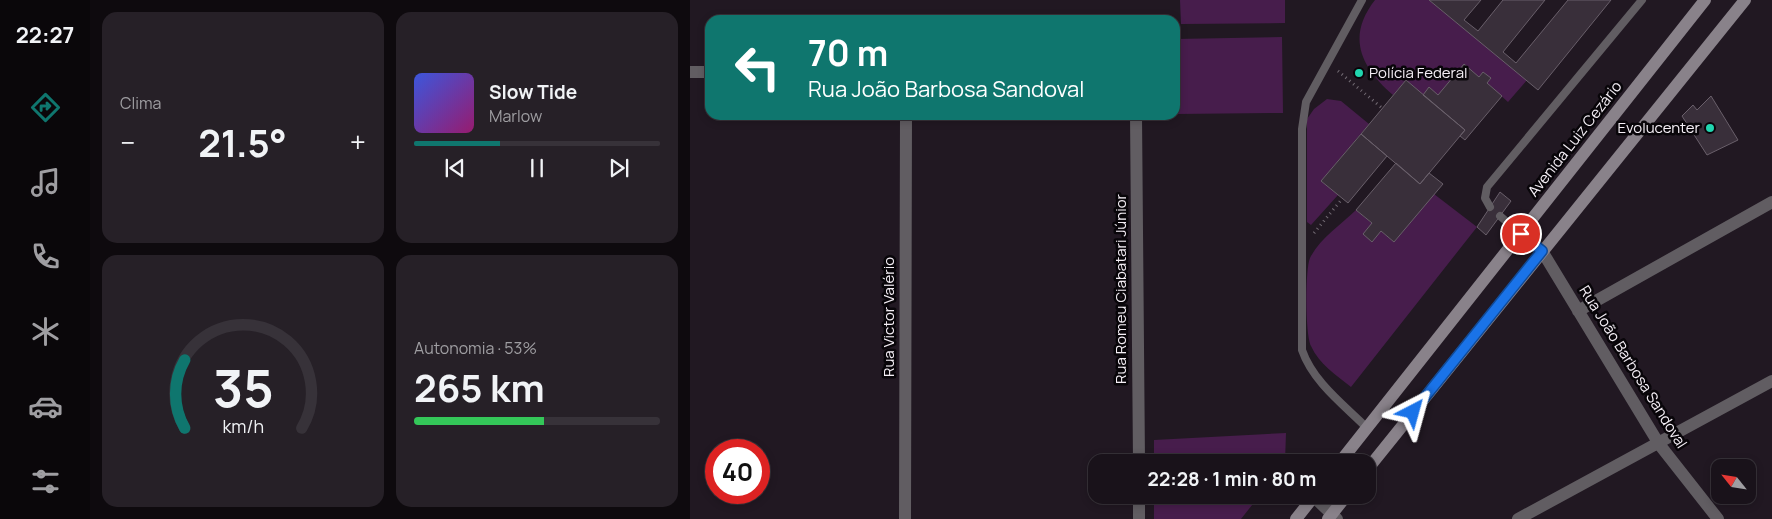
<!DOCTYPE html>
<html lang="pt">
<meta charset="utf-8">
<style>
:root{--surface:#19121a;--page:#262027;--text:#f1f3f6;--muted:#9f9ea2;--line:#373239;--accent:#0f766e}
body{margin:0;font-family:Manrope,sans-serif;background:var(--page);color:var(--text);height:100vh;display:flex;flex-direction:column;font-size:19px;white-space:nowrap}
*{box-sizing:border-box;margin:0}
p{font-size:16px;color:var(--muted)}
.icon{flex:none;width:28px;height:28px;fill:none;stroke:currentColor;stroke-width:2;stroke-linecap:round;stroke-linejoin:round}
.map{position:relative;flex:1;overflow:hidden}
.sheet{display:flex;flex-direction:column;gap:12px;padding:12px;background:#0e0a0e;width:600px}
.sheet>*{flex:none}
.top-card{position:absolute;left:15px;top:15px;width:475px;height:105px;border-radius:15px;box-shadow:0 2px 8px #0003,0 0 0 1px var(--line);background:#0f766e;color:#fff;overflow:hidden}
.needle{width:32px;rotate:300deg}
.buttons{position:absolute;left:1021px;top:459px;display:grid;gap:10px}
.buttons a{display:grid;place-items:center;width:45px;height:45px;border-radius:10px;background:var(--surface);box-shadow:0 2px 8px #0003,0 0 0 1px var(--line);font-size:25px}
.speed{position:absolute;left:15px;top:439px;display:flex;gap:10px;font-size:25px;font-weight:700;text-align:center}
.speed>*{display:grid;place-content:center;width:65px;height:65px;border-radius:50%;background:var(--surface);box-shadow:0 2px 8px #0003,0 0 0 1px var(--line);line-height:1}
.speed .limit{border:8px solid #d22;background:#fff;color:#111}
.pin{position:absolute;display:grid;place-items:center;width:42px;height:42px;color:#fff;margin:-21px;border:2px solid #fff;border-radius:50%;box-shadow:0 1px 5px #0007}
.me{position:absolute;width:55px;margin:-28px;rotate:39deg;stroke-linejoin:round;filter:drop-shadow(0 0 4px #0008)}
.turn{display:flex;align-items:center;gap:18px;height:105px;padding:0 20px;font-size:22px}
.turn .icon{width:65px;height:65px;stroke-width:2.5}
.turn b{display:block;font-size:35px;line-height:42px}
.big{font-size:38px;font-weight:700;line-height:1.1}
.sheet .widget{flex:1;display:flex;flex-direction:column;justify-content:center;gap:8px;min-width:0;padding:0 18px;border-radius:15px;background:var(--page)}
.sheet .dial{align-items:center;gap:0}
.dial svg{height:130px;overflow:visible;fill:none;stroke:var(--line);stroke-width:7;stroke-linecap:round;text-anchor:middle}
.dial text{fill:var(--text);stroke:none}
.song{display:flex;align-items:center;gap:15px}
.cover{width:60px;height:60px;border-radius:8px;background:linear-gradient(135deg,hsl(230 70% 55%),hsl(320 70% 35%))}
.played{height:5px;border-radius:2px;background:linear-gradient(90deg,var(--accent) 35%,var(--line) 35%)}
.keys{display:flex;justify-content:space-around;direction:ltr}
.heat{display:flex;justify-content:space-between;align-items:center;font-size:28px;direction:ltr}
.charge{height:8px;border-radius:4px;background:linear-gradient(90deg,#34c759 53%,var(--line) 0)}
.sheet .tiles{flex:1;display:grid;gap:12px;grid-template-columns:repeat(2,1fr)}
.trip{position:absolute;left:398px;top:454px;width:288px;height:50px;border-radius:15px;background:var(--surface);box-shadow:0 2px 8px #0003,0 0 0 1px var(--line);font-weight:700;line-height:50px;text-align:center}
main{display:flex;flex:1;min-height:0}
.menu{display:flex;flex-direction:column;width:90px;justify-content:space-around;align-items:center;background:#0a070a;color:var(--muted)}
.menu .icon{width:35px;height:35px}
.menu .active{color:var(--accent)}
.menu b{font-size:22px;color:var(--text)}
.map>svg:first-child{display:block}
</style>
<main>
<nav class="menu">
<b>22:27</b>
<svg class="icon active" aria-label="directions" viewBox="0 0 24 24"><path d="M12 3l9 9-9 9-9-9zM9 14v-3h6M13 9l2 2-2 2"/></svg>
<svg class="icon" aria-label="music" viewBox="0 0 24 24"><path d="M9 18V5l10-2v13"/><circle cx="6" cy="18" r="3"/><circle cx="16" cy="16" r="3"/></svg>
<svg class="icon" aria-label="phone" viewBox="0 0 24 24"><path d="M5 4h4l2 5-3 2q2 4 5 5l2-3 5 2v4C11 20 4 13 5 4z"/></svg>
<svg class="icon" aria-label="climate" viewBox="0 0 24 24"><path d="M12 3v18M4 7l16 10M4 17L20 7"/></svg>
<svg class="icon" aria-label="car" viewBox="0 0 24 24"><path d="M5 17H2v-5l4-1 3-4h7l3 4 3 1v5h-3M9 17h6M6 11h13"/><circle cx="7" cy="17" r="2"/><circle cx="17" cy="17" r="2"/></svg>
<svg class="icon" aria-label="filters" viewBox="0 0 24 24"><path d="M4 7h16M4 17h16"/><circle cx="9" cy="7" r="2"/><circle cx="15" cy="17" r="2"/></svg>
</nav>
<section class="sheet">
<div class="tiles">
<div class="widget"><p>Clima</p>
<div class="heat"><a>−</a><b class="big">21.5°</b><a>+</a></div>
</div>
<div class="widget">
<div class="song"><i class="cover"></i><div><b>Slow Tide</b><p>Marlow</p></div></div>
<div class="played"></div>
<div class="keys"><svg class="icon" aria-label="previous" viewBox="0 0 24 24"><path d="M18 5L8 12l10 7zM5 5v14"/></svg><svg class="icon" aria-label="pause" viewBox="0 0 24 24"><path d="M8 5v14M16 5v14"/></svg><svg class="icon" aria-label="next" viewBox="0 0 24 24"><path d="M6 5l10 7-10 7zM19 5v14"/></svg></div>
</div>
<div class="widget dial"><svg viewBox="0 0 100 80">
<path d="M14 69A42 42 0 1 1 86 69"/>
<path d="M14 69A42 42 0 0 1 14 27" stroke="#0f766e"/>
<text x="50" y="56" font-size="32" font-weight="700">35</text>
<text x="50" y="72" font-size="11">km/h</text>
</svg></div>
<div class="widget"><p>Autonomia · 53%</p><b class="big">265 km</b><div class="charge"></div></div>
</div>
</section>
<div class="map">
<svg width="1082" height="519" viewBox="0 0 1082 519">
<rect width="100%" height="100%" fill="#211822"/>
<path fill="#471d4c" d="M490,0H595V23L491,24Z
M685,0H739L837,80L818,102L797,83L800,78L793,72L789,77L748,95H733L716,80L703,95C671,67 656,37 685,0Z
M592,37L593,113L485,114V39Z
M637,99L651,101L679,124L631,181L648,195L621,225L617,222V119L624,109Z
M744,194L787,227L661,387C646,375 629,364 621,346C615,334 615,269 620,258C629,239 652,224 666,210L704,242Z
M596,433L595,462H464V440Z
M464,495H570L551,519H464Z"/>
<path fill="#392f3a" stroke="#695f6a" d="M739,0H791L774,20L788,31L813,0H855L813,52L826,63L878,0H921L848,90Z
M774,64L789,77L793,72L801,78L797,83L812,96L775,140L770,136L775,130L733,95L739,87L748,95Z
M716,80L775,130L730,184L671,134Z
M1021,96L1048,140L1017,155L992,116L1003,105L1007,110Z
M671,134L697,156L658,203L631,181Z
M706,163L730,184L739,173L753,184L704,242L691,231L682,242L673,234L682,223L666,210Z
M810,192L821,201L796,235L787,227Z"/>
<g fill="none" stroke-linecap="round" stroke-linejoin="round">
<path stroke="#736b74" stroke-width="3" stroke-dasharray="1 4" stroke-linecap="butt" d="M648,71L692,108
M624,233L652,199"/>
<path stroke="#615d62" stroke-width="8" d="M672,0L616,102L612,129V350C623,382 654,405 677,428
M800,207L795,198L797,187L952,0
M810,216L831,234"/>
<path stroke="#615d62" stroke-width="12" d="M0,72H20
M446,115L449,462
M831,234L852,251L969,444L1028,519
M888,311L1082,202
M449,495V519
M624,497L647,519
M215,519L216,115
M828,519L1082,381"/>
<path stroke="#89828a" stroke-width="12" d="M650,462L1015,0
M676,471L1055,0
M606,519L625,495
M638,519L657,495"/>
</g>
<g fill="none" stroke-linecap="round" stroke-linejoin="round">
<g stroke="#114b97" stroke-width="12">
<path id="route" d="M723,412L852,251L831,234"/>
</g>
<use href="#route" stroke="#1a73e8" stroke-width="9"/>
</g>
<g fill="#21d5af" stroke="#080509" stroke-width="2">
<circle cx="669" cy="73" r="5"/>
<circle cx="1020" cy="128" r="5"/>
</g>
<g text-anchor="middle" stroke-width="5" stroke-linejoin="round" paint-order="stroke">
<g font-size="15" fill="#f5eff6" stroke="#080509" text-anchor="start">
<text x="679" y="78">Polícia Federal</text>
<text x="1010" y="133" text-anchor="end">Evolucenter</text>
</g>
<g font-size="15" fill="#f5eff6" stroke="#080509">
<text transform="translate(885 139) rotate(-52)" y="5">Avenida Luiz Cezário</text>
<text transform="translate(431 289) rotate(-90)" y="5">Rua Romeu Ciabatari Júnior</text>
<text transform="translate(199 317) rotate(-90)" y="5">Rua Victor Valério</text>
<text transform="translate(943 367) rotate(58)" y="5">Rua João Barbosa Sandoval</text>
</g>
</g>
</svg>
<div class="buttons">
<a><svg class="needle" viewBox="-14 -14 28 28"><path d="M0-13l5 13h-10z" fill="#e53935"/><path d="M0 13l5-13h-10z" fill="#9f9ea2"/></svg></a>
</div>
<div class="speed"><div class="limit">40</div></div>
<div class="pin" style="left:831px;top:234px;background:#d93025"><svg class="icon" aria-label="arrive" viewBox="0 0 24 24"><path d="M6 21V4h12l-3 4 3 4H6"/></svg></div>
<svg class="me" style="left:723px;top:412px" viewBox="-20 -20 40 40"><path d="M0-17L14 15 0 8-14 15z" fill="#1a73e8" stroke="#fff" stroke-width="4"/></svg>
<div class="trip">22:28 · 1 min · 80 m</div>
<div class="top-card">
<div class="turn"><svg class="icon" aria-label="left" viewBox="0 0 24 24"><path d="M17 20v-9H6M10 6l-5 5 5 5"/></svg><div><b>70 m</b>Rua João Barbosa Sandoval</div></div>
</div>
</div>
</main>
